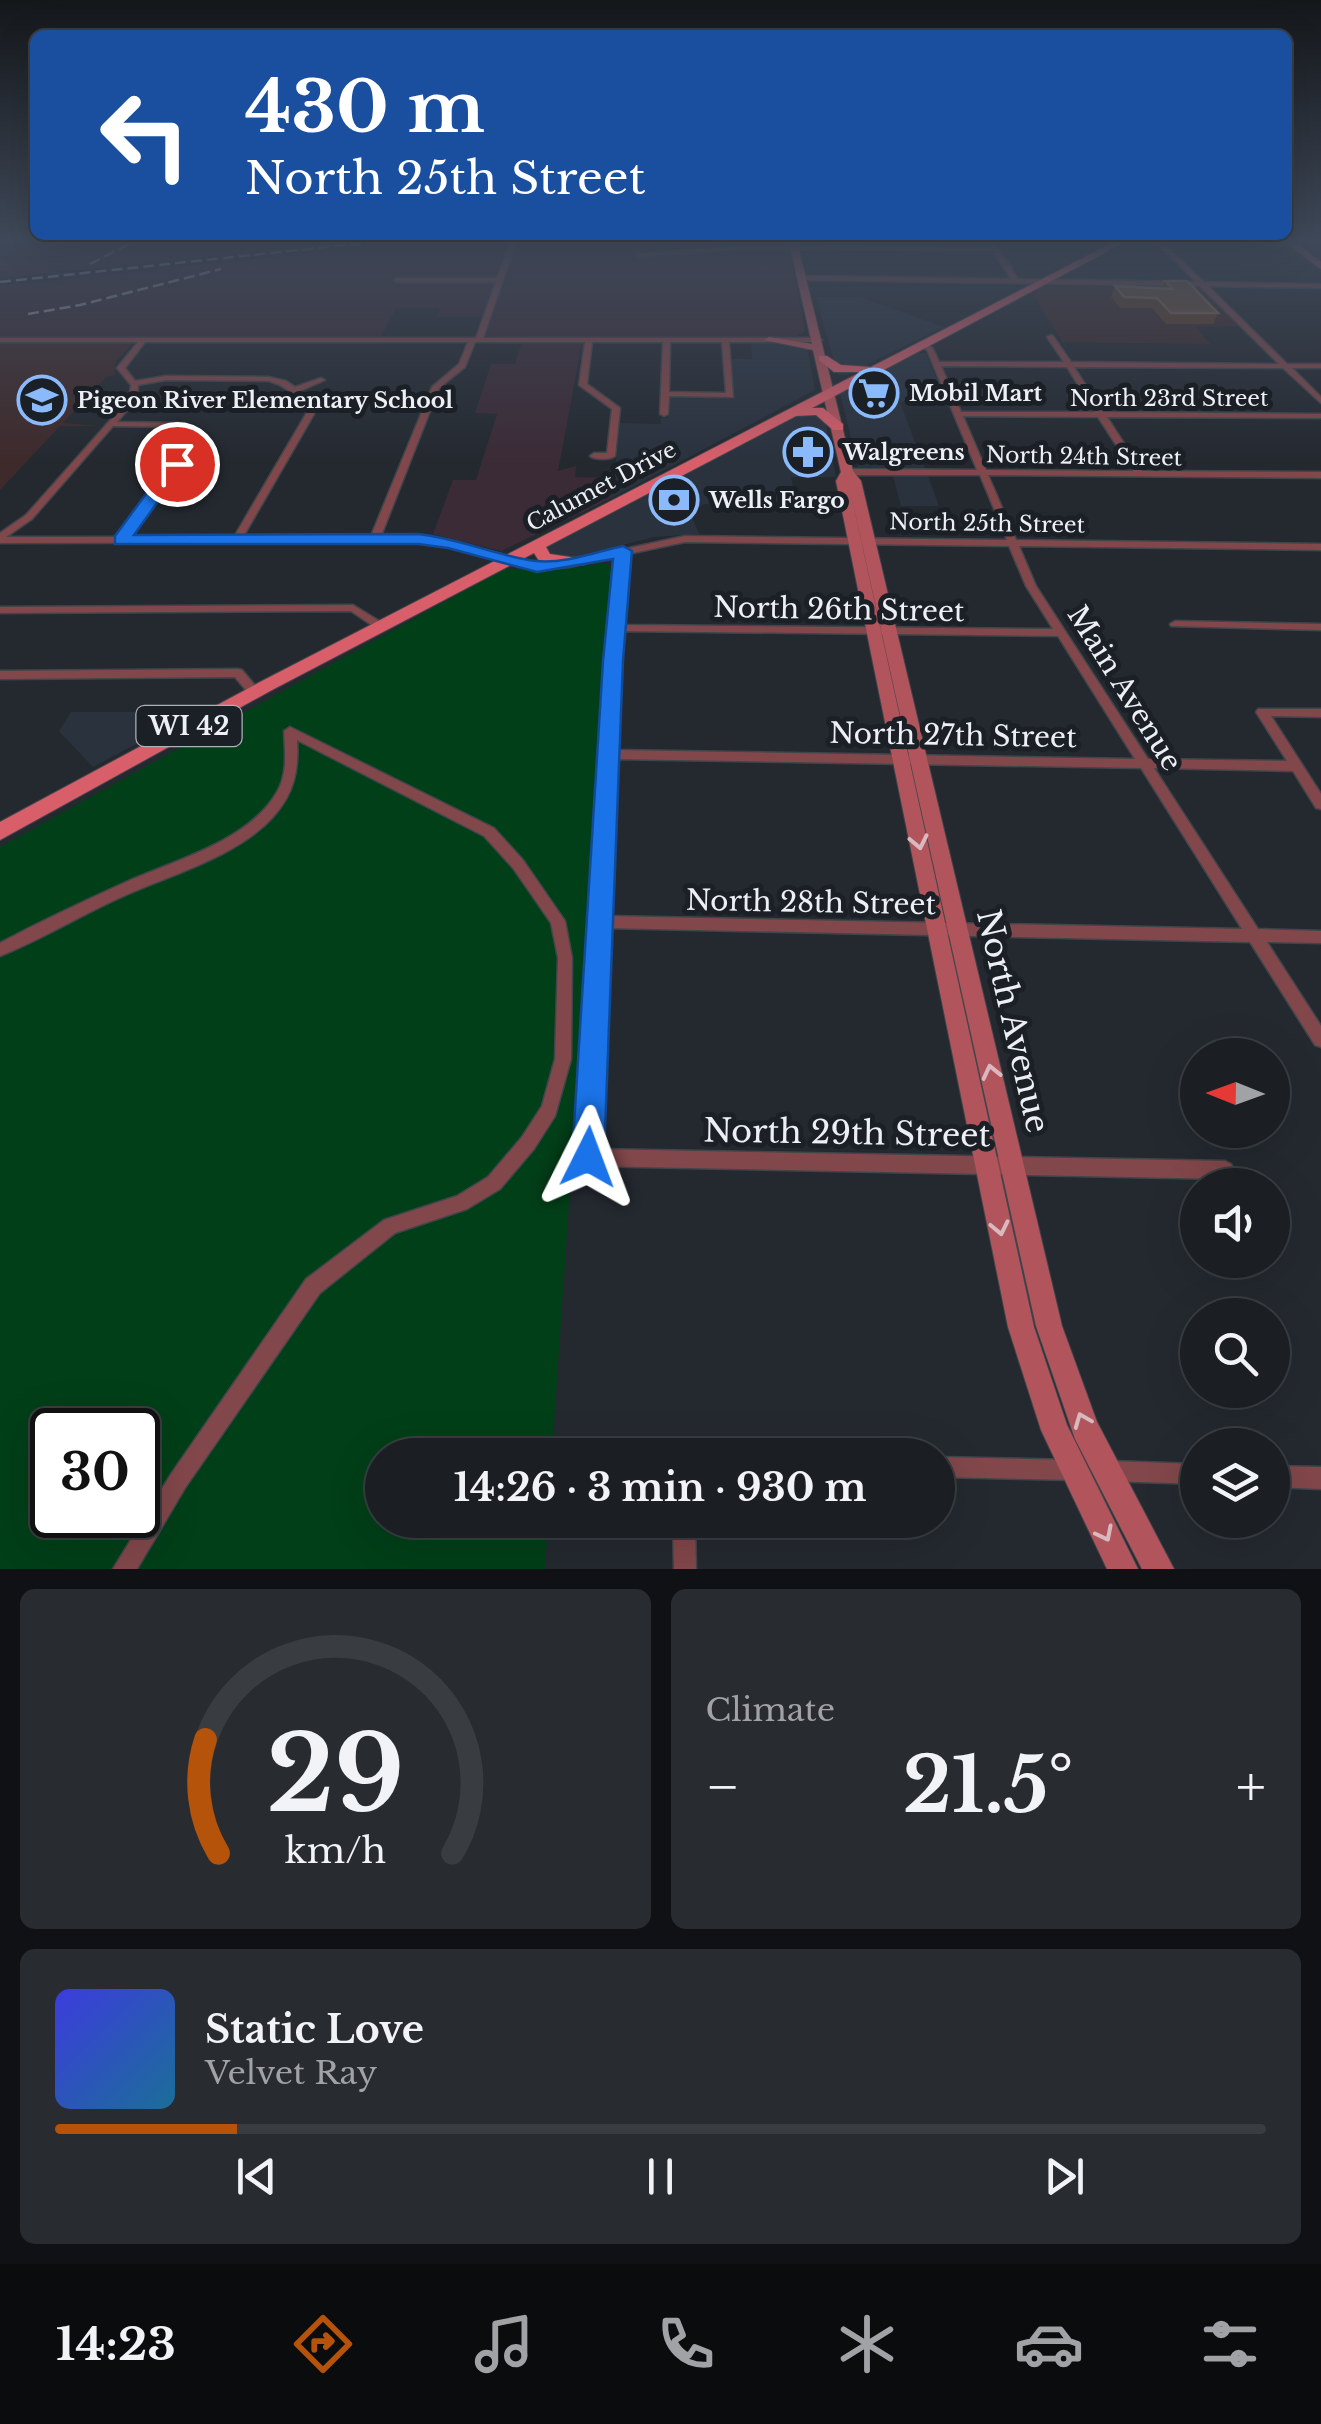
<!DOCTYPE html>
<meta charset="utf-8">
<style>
:root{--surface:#1b1f24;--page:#282c31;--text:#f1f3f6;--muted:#a0a2a6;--line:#393d41;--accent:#b45309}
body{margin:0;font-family:"Libre Baskerville",serif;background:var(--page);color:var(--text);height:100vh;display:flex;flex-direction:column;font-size:38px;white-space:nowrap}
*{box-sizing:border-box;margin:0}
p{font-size:32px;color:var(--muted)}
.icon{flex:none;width:55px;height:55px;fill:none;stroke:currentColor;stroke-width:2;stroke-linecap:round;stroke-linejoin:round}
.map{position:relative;height:1569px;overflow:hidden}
.side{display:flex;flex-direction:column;gap:20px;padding:20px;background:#0f1114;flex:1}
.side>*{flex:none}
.guide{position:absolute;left:30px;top:30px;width:1262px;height:210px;border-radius:15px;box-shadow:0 10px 40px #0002,0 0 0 2px var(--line);background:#1a4fa0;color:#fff;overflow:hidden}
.needle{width:65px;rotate:271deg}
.buttons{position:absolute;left:1180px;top:1038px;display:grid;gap:20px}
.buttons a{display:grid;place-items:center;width:110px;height:110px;border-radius:50%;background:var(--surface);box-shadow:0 10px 40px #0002,0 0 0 2px var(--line);font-size:50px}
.speed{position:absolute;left:30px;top:1408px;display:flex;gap:20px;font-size:50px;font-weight:700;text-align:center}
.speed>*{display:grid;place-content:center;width:130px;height:130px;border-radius:50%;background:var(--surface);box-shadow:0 10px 40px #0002,0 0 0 2px var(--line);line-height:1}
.speed .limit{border:5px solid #111;border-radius:15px;background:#fff;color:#111}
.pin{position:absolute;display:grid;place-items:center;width:85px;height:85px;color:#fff;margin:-42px;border:5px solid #fff;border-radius:50%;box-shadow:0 2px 10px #0007}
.me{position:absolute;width:110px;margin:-55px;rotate:3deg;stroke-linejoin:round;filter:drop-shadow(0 0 8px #0008)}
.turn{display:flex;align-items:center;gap:35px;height:210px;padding:0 50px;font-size:45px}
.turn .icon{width:130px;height:130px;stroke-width:2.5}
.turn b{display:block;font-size:70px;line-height:85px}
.big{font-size:75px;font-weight:800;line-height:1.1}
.side .tile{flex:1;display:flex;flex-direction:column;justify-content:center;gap:15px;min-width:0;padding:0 35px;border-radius:15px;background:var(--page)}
.side .dial{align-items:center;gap:0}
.dial svg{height:260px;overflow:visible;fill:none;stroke:var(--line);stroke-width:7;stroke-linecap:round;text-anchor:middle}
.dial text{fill:var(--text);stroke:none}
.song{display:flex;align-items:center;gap:30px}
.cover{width:120px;height:120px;border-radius:15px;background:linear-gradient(135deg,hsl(240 70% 55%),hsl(200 70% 35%))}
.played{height:10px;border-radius:5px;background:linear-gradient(90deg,var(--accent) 15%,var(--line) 15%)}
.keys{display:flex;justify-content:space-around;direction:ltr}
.heat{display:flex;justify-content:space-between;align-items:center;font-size:55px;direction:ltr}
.side .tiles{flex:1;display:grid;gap:20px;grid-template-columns:1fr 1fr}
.tile:last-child{grid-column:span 2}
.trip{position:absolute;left:365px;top:1438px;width:590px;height:100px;border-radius:50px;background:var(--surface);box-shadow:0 10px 40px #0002,0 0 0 2px var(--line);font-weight:800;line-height:100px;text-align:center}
.tabs{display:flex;height:160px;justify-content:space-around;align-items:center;background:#0b0c0e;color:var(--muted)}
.tabs .icon{width:70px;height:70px}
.tabs .selected{color:var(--accent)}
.tabs b{font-size:45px;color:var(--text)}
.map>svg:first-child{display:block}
</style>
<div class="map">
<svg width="1321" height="1569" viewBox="0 0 1321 1569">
<rect width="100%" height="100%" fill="#242930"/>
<path fill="#2a323e" d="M816,297H860L944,327L846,375H838Z
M751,342L798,343L807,347L815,390L612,498L620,423L661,424V418H667L670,396H728L730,359H752Z
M917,353H926L946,402H900L925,469L858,467L840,393Z
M812,407L823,410L836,477H791L797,503L704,504L690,513L699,534L654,537L575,557L548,558L543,548Z
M893,476H928L939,506H901Z
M71,712H196L93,767L59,731Z"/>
<path fill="#3b2b36" d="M0,242H349L0,278Z
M412,242H788L805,331L797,336L776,337H583L558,471L576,466L575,477L614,478L612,498L501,551L433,534L453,480H476L497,414L475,413L491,364H515L523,338L485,336L490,317H437L440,308H396L381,337L0,338V286Z"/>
<path fill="#3e2a2b" d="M1043,281L1203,285L1245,326L1196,327L1210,344L1063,342L1032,293L1023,292Z
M0,343H133L115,363V375L106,377L63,423L102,426H60L0,490Z"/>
<path fill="#013f18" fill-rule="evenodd" d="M606,563L612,569L552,1455H382V1520H548L545,1569H0V847L504,569H563ZM52,1430H138V1515H52Z"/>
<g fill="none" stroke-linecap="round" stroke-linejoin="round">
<g stroke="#40454b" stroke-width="3">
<path id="street" d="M510,242H516L483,338H818L822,340L818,342H729L733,397L669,396L668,414L664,416L660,414L663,342H592L587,384L620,408L615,456C610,460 595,460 590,456L594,453H607L612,409L579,385L585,342H475L465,367L439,388L381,536H419L449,540L537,564L569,561L685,536L1007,540L980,475H847L843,472L847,469L977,470L927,350L920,346V342C932,342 935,353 939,362H1064L1047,337L1051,335L1053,336L1071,362L1279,364L1200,286L800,280L797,278L800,276L1011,279L993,251L744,249L638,257L636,254L744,245L991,247L989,244L992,242L999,249L1018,279L1196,282L1156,242H1162L1204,282L1321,284V288L1208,286L1287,364H1321V368H1292L1321,397V403L1283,368L1074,367L1103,412L1321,414V418L1107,417L1142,471L1321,472V478L988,475L1016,540L1321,544V550L1019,546L1036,586L1148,759L1287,761L1256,712L1258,709H1321V717L1271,716L1321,794V809L1316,808L1293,771L1154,768L1258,929L1321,931V943L1267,942L1321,1026V1047L1315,1045L1250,942L607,928L597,1149L1225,1161L1231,1164L1234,1170L1231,1176L1225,1179L588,1166L582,1163L579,1157L608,661L618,556L569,567L537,570L448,546L419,542L0,543V533L26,515L129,399L131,385L117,368L138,342H0V338H476L496,282H397L394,280L397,278H497ZM145,342H468L459,364L432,387L371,536L243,537L314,414V401L300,391L325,380L321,378L295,387L286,381L269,377L166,376L135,381L125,368ZM670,342H722L726,393L669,392ZM941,366L1067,367L1095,412H961ZM166,380L269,381L280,385L306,402V414L234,537H129L200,435L184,423L117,422L137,399L138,385ZM963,416L1098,417L1133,471L986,470ZM113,426L182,427L192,435L119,537H6L32,519ZM685,542L1009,546L1026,586L1053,629L622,625L628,554ZM621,631L1058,636L1135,759L615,750ZM614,759L1141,768L1242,929L607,916Z
M353,605L384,624V628H376L351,611L0,613V607Z
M1175,621L1321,624V630L1171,626L1170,624Z
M238,669L242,670L258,689L260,692L258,695H250L235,677L0,679V671Z
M290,727L494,828L523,860L565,921L572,958L571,1059L555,1116L534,1149L500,1189L467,1209L395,1233L320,1293L185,1488L137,1569H113L171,1474L306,1279L384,1220L457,1196L488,1177L522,1137L542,1106L555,1059L558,958L551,923L513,868L484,836L297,740C299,770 294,794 273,817C236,858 166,876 117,899C78,917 40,940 0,956V943C41,921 84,901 126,882C175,860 249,841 277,792C288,773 285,752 284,731Z
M938,1457L1075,1460L1082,1463L1085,1470L1082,1477L1075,1480L938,1477Z
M1110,1461L1198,1464V1484L1110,1481L1103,1478L1100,1471L1103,1464Z
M1272,1466L1321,1467V1489L1272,1487Z
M673,1520H695L696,1569H674Z"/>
</g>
<g stroke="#40454b" stroke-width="2">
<path id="secondary" d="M789,242H797L853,471L861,481L1062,1326L1097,1422L1174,1569H1142L1075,1439L1036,1326L848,481L1034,1327L1067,1425L1138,1569H1107L1041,1430L1008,1327L836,481L841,472L813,350L764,340L769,337L812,344Z
M1285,242H1294L1321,262V269Z"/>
</g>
<g stroke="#40454b" stroke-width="2">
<path id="primary" d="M1114,242H1125L812,408H823L843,424V430H833L816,415L796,416L546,547L550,554L584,559V565L544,563L539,561L534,553L272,690L0,840V822L260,682L861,372H834L819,360V356H827L841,365L871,367Z"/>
</g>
<use href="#street" fill="#82474a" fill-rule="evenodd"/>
<use href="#secondary" fill="#b2545c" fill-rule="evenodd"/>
<use href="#primary" fill="#d85e6a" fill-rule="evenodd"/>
<path stroke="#969a9f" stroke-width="2.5" stroke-dasharray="11 5" stroke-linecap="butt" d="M90,264L133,242
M0,282L374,242
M28,314L80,305L221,269"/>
</g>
<path fill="#633e23" d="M1165,281L1218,313L1213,324H1166L1152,308H1120L1111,297L1115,286L1162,288Z
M868,378L883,393L882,400H870L866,386Z"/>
<path fill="#725139" stroke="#856a56" stroke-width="2.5" d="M1165,281H1187L1218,313H1171L1157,298L1124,297L1115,286L1173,289Z
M868,378H879L883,393L872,392Z"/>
<defs><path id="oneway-chevron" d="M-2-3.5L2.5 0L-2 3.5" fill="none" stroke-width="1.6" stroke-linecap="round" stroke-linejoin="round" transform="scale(2.5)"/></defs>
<g stroke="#d8b9bf">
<use href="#oneway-chevron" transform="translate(919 842) rotate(78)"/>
<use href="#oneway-chevron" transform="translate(991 1072) rotate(-103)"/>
<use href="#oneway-chevron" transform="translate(1000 1228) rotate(78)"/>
<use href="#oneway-chevron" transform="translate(1082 1420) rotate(-112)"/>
<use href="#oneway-chevron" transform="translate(1105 1534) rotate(63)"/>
</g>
<linearGradient id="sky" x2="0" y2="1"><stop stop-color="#14171a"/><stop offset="0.52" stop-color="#3f4959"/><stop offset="1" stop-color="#3f4959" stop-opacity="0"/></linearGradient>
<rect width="1321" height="461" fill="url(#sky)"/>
<path fill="#1a73e8" stroke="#114b97" stroke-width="2.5" d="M177,459L185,464L134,535L418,534C459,538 496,556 536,561C564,564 596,552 623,546L632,551L623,661L604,1157L599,1168L588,1172L577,1168L572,1157L603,661L613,559L537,572L448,548L418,544H115V536L171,460Z"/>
<defs>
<g id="supermarket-ring" transform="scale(2.5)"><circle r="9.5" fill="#1b2026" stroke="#8bbafc" stroke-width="1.5"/><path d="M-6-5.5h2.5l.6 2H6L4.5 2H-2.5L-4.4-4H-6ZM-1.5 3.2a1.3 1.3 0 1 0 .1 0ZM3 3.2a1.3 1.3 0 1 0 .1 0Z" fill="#8bbafc"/></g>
<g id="school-ring" transform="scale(2.5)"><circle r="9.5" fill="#1b2026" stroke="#8bbafc" stroke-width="1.5"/><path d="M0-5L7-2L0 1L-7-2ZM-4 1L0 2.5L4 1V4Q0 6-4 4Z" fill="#8bbafc"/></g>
<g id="pharmacy-ring" transform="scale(2.5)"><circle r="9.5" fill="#1b2026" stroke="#8bbafc" stroke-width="1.5"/><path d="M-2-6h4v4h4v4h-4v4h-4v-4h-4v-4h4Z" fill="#8bbafc"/></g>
<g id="bank-ring" transform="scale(2.5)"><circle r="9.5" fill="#1b2026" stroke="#8bbafc" stroke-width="1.5"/><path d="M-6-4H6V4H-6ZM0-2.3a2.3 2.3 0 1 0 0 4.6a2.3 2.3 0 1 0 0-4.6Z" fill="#8bbafc"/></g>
</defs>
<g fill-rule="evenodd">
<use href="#supermarket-ring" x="874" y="393"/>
<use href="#school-ring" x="42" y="400"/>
<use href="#pharmacy-ring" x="808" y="452"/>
<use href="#bank-ring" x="674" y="500"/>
</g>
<g text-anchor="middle" stroke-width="10" stroke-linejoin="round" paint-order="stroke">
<g font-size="22" font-weight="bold" fill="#eceff4" stroke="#1b2026" text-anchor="start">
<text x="909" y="401">Mobil Mart</text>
<text x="77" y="408">Pigeon River Elementary School</text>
<text x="843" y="460">Walgreens</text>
<text x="709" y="508">Wells Fargo</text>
</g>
<g font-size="22" fill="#eceff4" stroke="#1b2026">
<text x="1169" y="406">North 23rd Street</text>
<text transform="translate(1084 456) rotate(1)" y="8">North 24th Street</text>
<text transform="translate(601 486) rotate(-28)" y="8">Calumet Drive</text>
<text transform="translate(987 523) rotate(1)" y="8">North 25th Street</text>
</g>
<rect fill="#1b2026" stroke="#adb1b6" stroke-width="2.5" x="136.5" y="706" width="105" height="40" rx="8"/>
<g font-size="25" font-weight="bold" fill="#eceff4">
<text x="189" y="735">WI 42</text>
</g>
<g font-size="28" fill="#eceff4" stroke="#1b2026">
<text transform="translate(839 609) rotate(1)" y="10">North 26th Street</text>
<text transform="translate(1125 688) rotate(58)" y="10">Main Avenue</text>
<text transform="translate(953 735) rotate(1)" y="10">North 27th Street</text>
<text transform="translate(811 902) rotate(1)" y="10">North 28th Street</text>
</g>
<g font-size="32" fill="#eceff4" stroke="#1b2026">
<text transform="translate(1013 1021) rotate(77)" y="11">North Avenue</text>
<text transform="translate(847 1133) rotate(1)" y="11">North 29th Street</text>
</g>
</g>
</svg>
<div class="buttons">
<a><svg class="needle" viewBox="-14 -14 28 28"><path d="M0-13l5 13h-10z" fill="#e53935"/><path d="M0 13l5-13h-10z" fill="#a0a2a6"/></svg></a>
<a><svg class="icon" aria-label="sound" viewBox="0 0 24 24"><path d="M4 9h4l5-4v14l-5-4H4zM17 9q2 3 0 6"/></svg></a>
<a><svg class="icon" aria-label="search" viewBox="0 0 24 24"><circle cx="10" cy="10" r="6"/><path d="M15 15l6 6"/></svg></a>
<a><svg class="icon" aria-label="layers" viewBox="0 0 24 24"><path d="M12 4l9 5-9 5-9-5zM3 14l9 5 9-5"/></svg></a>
</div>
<div class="speed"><div class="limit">30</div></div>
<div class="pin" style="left:177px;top:464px;background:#d93025"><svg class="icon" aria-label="arrive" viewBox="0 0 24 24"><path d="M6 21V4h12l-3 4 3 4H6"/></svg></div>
<svg class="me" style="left:588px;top:1157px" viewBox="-20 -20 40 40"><path d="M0-17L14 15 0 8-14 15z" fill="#1a73e8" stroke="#fff" stroke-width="4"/></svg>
<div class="trip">14:26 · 3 min · 930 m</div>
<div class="guide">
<div class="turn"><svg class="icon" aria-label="left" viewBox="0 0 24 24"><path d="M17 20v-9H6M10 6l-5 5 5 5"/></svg><div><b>430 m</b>North 25th Street</div></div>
</div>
</div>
<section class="side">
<div class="tiles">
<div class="tile dial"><svg viewBox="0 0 100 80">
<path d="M14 69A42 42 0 1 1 86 69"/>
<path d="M14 69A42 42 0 0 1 10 34" stroke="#b45309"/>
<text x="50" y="56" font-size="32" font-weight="700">29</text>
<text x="50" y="72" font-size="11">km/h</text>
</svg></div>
<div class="tile"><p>Climate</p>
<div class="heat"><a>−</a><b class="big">21.5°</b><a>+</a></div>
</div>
<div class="tile">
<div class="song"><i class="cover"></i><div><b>Static Love</b><p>Velvet Ray</p></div></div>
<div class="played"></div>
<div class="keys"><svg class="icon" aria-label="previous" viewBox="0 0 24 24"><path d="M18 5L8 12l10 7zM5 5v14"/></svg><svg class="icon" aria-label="pause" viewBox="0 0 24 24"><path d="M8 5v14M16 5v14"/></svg><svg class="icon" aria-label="next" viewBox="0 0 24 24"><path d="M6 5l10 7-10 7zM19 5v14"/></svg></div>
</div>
</div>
</section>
<nav class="tabs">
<b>14:23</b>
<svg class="icon selected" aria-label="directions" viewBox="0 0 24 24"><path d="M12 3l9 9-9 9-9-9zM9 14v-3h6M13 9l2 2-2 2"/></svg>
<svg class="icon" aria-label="music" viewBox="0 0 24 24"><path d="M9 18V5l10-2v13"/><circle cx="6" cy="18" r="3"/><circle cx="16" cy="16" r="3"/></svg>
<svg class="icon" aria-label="phone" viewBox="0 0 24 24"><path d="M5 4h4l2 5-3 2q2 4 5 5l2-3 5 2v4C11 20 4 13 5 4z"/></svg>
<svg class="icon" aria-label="climate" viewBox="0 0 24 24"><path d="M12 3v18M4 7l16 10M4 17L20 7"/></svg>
<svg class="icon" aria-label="car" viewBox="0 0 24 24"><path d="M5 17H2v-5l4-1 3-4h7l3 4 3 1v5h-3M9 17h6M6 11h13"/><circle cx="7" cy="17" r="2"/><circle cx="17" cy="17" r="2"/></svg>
<svg class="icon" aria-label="filters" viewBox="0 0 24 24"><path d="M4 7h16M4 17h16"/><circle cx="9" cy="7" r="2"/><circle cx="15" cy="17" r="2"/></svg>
</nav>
